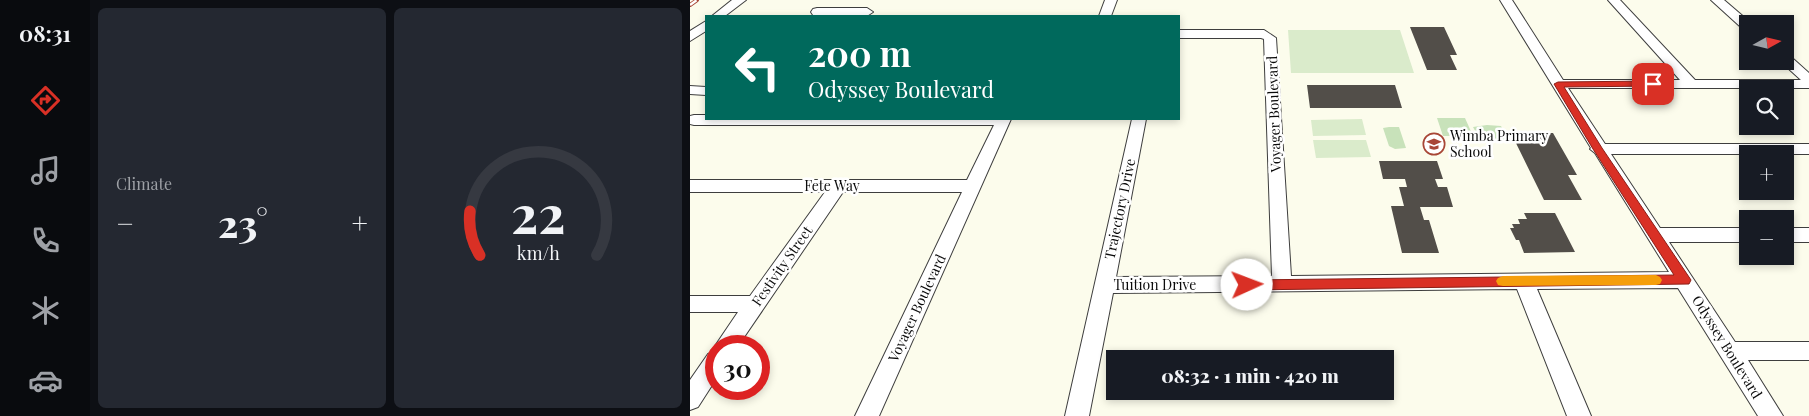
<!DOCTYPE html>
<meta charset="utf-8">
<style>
:root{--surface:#171b24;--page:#242831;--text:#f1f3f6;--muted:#9ea1a6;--line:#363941;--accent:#d93025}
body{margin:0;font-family:"Playfair Display",serif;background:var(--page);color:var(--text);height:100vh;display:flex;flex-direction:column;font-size:19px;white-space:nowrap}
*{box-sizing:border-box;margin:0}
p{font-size:16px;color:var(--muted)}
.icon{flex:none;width:28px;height:28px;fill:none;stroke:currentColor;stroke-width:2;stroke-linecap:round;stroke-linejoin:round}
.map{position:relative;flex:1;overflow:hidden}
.panel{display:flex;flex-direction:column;gap:8px;padding:8px;background:#0d0f14;width:600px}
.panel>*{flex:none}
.guide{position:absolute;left:15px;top:15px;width:475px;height:105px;border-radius:0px;box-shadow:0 2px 8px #0003;background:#00695c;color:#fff;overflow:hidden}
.needle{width:32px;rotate:82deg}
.controls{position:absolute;left:1049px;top:15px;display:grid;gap:10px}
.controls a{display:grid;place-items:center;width:55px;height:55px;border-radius:0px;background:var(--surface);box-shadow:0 2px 8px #0003;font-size:25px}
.speed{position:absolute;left:15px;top:335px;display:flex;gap:10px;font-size:25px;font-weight:700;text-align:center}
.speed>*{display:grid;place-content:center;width:65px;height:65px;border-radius:50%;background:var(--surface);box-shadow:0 2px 8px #0003;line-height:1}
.speed .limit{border:8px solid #d22;background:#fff;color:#111}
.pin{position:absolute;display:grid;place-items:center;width:42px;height:42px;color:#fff;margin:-21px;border-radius:10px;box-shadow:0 2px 8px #0006}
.me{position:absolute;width:55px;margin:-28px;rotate:88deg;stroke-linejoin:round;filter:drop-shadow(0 0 4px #0008)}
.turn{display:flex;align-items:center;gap:18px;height:105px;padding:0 20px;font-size:22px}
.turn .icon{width:65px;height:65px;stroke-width:2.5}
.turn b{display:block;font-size:35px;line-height:42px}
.big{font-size:38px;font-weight:800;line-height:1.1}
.panel .widget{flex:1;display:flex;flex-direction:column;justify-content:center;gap:8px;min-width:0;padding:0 18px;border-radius:8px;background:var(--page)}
.panel .dial{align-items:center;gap:0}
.dial svg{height:130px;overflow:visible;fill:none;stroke:var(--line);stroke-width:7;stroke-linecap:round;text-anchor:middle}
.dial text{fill:var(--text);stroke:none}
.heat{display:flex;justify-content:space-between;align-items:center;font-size:28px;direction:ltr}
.panel .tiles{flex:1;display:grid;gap:8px;grid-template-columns:repeat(2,1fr)}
.trip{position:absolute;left:416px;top:350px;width:288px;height:50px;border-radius:0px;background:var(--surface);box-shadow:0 2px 8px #0003;font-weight:800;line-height:50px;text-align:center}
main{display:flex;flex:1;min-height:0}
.dock{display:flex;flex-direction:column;width:90px;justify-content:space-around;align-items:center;background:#090b0e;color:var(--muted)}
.dock .icon{width:35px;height:35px}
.dock .on{color:var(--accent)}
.dock b{font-size:22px;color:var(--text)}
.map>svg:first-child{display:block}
</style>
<main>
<nav class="dock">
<b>08:31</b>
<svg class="icon on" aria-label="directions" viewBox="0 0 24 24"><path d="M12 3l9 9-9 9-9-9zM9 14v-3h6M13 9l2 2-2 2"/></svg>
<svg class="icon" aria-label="music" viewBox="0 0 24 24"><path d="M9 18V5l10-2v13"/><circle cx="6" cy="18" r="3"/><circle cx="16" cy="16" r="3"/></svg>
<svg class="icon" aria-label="phone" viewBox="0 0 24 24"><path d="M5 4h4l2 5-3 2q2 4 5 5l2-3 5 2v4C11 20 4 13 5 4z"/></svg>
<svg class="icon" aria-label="climate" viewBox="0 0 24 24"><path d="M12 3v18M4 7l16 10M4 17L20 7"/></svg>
<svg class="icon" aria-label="car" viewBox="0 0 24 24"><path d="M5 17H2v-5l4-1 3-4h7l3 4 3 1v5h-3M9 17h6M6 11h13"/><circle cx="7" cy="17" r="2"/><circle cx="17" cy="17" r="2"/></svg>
</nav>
<section class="panel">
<div class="tiles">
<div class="widget"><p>Climate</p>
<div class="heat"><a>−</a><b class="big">23°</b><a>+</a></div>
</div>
<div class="widget dial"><svg viewBox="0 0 100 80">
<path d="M14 69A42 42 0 1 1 86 69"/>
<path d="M14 69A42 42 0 0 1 8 42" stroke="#d93025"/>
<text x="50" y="56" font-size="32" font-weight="700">22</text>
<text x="50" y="72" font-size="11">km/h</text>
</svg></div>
</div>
</section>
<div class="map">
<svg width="1119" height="416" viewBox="0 0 1119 416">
<rect width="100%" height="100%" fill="#fcfcec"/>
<path fill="#c8e2ba" d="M747,118H775L783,136H753Z
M797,125L811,126L818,140C801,140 792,145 783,127Z
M699,127H709L716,148L705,149L699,146L693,128Z"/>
<path fill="#daebcb" d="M598,30H710L724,73H601Z
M672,119L676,135L623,136L621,120Z
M623,140H676L681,157L626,158Z"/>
<path fill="#524e49" d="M720,27H754L767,55H760L767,70H737Z
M617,85H705L712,108H620Z
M821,133H863L887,175H878L892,200H854Z
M689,161H747L753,179H745L748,187H757L763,207H730L734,220H739L749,253H712L701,206H714L709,187H717L715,179H693Z
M834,213H865L885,252L834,253L829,240H826L820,228H824L822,224H830L828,219H837Z"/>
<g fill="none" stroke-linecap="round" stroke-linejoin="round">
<g stroke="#3e3e3e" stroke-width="2">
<path id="minor" d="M42,0H56L35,16H22Z
M415,0H427L421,16H409Z
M810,0H822L873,80H990L918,0H930L1005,80H1111L1090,61H1095V55L1100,56L1119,73V88H878L915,144H1119V154H921L970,228H1058V242H979L1045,342H1119V360H1058L1093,416H1068L988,288L847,289L901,416H877L827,289L423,293L399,416H375L442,119H456L426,277L582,276L574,39L571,38H489V30H574L586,38L601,276L979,272L905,153L900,149L901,148Z
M1021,0H1034L1062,24H1058V31L1054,30Z
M127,8H177L183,12L177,16L123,15L121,12L123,9Z
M16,21V31L0,41V31Z
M0,86L16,87V95L0,94Z
M4,115H16V119H321L189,416H165L272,192H153L48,346H26V348L25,346L48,312H0V296H60L135,192H0V180H277L304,125H4L0,124V116Z
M1095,228H1119V242H1095Z
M26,351V379L8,407L0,410V380L18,354Z"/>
</g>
<use href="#minor" fill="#fff" fill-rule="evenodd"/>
<g stroke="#a84636" stroke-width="4">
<path id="rail" d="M0,5L7,0"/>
</g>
<use href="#rail" stroke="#fff" stroke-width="2.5" stroke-dasharray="8" stroke-linecap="butt"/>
</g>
<path fill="#d93025" stroke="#8d1f18" d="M963,81L967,84L966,86L874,87L912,148L999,277L1001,280L999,284L557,290L553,288L551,285L553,281L557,280L984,275L903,149L864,84L868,82Z"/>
<path fill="#f59e0b" d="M966,275L970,277L972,280L970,284L966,285L813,286L808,285L806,281L808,278L813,276Z"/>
<defs>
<g id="school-ring" transform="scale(1.125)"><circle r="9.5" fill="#fff" stroke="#a84636" stroke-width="1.5"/><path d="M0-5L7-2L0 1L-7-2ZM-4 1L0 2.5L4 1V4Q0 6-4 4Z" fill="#a84636"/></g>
</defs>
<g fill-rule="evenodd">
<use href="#school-ring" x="744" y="144"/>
</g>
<g text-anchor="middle" stroke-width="5" stroke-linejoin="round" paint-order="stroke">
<g font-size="14" fill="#0b0b0b" stroke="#fff">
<text transform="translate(584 114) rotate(-92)" y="5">Voyager Boulevard</text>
<text x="142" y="191">Fete Way</text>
<text transform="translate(430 209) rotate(-78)" y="5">Trajectory Drive</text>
<text transform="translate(92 266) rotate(-55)" y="5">Festivity Street</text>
<text x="465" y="290">Tuition Drive</text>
<text transform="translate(227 308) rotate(-65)" y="5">Voyager Boulevard</text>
<text transform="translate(1037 347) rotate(58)" y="5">Odyssey Boulevard</text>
</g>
<g font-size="14" fill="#0b0b0b" stroke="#fff" text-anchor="start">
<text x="760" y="141">Wimba Primary<tspan x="760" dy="16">School</tspan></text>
</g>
</g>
</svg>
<div class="controls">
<a><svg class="needle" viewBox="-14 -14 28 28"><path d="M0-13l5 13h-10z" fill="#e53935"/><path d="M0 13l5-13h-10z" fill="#9ea1a6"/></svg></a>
<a><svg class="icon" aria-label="search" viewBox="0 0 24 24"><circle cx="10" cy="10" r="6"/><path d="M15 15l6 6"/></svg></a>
<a>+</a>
<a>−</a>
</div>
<div class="speed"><div class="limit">30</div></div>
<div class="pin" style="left:963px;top:84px;background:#d93025"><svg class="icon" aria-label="arrive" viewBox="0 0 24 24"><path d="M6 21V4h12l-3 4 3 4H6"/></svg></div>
<svg class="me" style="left:557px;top:285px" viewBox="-20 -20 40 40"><circle r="19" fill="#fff"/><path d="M0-13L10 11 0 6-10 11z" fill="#d93025"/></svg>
<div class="trip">08:32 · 1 min · 420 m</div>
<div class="guide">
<div class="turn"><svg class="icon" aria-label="left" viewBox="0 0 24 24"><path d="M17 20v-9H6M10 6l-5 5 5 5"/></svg><div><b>200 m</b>Odyssey Boulevard</div></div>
</div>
</div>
</main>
